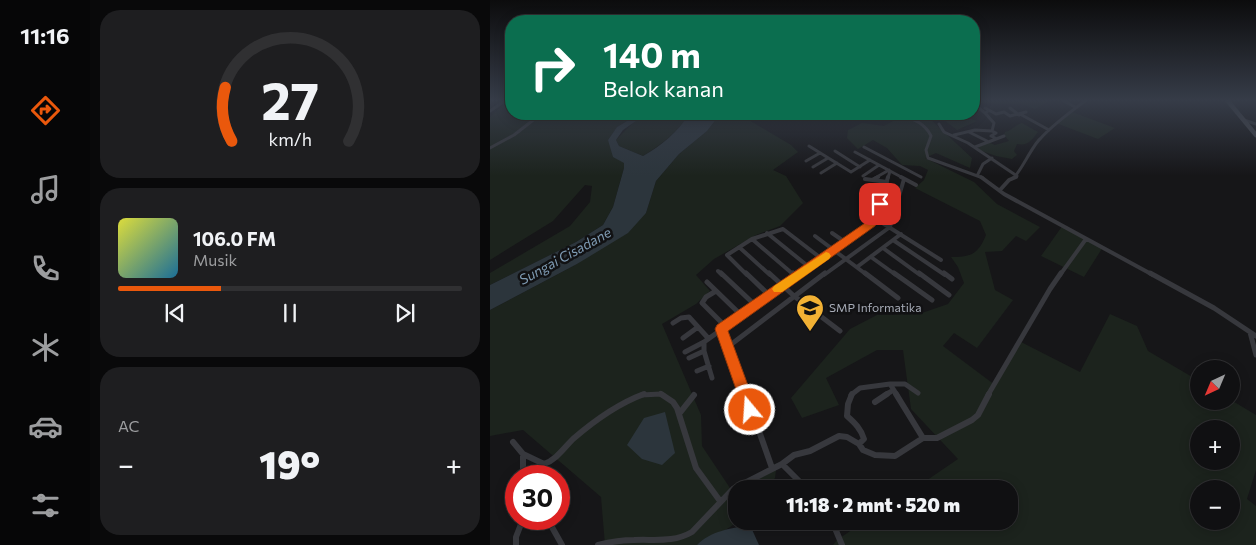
<!DOCTYPE html>
<html lang="id">
<meta charset="utf-8">
<style>
:root{--surface:#101012;--page:#1e1e20;--text:#f1f3f6;--muted:#9c9d9f;--line:#303032;--accent:#ea580c}
body{margin:0;font-family:Commissioner,sans-serif;background:var(--page);color:var(--text);height:100vh;display:flex;flex-direction:column;font-size:19px;white-space:nowrap}
*{box-sizing:border-box;margin:0}
p{font-size:16px;color:var(--muted)}
.icon{flex:none;width:28px;height:28px;fill:none;stroke:currentColor;stroke-width:2;stroke-linecap:round;stroke-linejoin:round}
.map{position:relative;flex:1;overflow:hidden}
.panel{display:flex;flex-direction:column;gap:10px;padding:10px;background:#09090a;width:400px}
.panel>*{flex:none}
.banner{position:absolute;left:15px;top:15px;width:475px;height:105px;border-radius:20px;box-shadow:0 2px 12px #0003,0 0 0 1px var(--line);background:#0b6e4f;color:#fff;overflow:hidden}
.needle{width:32px;rotate:224deg}
.fabs{position:absolute;left:700px;top:360px;display:grid;gap:10px}
.fabs a{display:grid;place-items:center;width:50px;height:50px;border-radius:50%;background:var(--surface);box-shadow:0 2px 12px #0003,0 0 0 1px var(--line);font-size:25px}
.speed{position:absolute;left:15px;top:465px;display:flex;gap:10px;font-size:25px;font-weight:700;text-align:center}
.speed>*{display:grid;place-content:center;width:65px;height:65px;border-radius:50%;background:var(--surface);box-shadow:0 2px 12px #0003,0 0 0 1px var(--line);line-height:1}
.speed .limit{border:8px solid #d22;background:#fff;color:#111}
.pin{position:absolute;display:grid;place-items:center;width:42px;height:42px;color:#fff;margin:-21px;border-radius:10px;box-shadow:0 2px 8px #0006}
.me{position:absolute;width:55px;margin:-28px;rotate:342deg;stroke-linejoin:round;filter:drop-shadow(0 0 4px #0008)}
.turn{display:flex;align-items:center;gap:18px;height:105px;padding:0 15px;font-size:22px}
.turn .icon{width:65px;height:65px;stroke-width:2.5}
.turn b{display:block;font-size:35px;line-height:42px}
.big{font-size:38px;font-weight:800;line-height:1.1}
.panel .tile{flex:1;display:flex;flex-direction:column;justify-content:center;gap:8px;min-width:0;padding:0 18px;border-radius:20px;background:var(--page)}
.panel .dial{align-items:center;gap:0}
.dial svg{height:130px;overflow:visible;fill:none;stroke:var(--line);stroke-width:7;stroke-linecap:round;text-anchor:middle}
.dial text{fill:var(--text);stroke:none}
.song{display:flex;align-items:center;gap:15px}
.cover{width:60px;height:60px;border-radius:8px;background:linear-gradient(135deg,hsl(60 70% 55%),hsl(200 70% 35%))}
.played{height:5px;border-radius:2px;background:linear-gradient(90deg,var(--accent) 30%,var(--line) 30%)}
.keys{display:flex;justify-content:space-around;direction:ltr}
.heat{display:flex;justify-content:space-between;align-items:center;font-size:28px;direction:ltr}
.trip{position:absolute;left:238px;top:480px;width:290px;height:50px;border-radius:20px;background:var(--surface);box-shadow:0 2px 12px #0003,0 0 0 1px var(--line);font-weight:800;line-height:50px;text-align:center}
main{display:flex;flex:1;min-height:0}
.tabs{display:flex;flex-direction:column;width:90px;justify-content:space-around;align-items:center;background:#060607;color:var(--muted)}
.tabs .icon{width:35px;height:35px}
.tabs .selected{color:var(--accent)}
.tabs b{font-size:22px;color:var(--text)}
.map>svg:first-child{display:block}
</style>
<main>
<nav class="tabs">
<b>11:16</b>
<svg class="icon selected" aria-label="directions" viewBox="0 0 24 24"><path d="M12 3l9 9-9 9-9-9zM9 14v-3h6M13 9l2 2-2 2"/></svg>
<svg class="icon" aria-label="music" viewBox="0 0 24 24"><path d="M9 18V5l10-2v13"/><circle cx="6" cy="18" r="3"/><circle cx="16" cy="16" r="3"/></svg>
<svg class="icon" aria-label="phone" viewBox="0 0 24 24"><path d="M5 4h4l2 5-3 2q2 4 5 5l2-3 5 2v4C11 20 4 13 5 4z"/></svg>
<svg class="icon" aria-label="climate" viewBox="0 0 24 24"><path d="M12 3v18M4 7l16 10M4 17L20 7"/></svg>
<svg class="icon" aria-label="car" viewBox="0 0 24 24"><path d="M5 17H2v-5l4-1 3-4h7l3 4 3 1v5h-3M9 17h6M6 11h13"/><circle cx="7" cy="17" r="2"/><circle cx="17" cy="17" r="2"/></svg>
<svg class="icon" aria-label="filters" viewBox="0 0 24 24"><path d="M4 7h16M4 17h16"/><circle cx="9" cy="7" r="2"/><circle cx="15" cy="17" r="2"/></svg>
</nav>
<section class="panel">
<div class="tile dial"><svg viewBox="0 0 100 80">
<path d="M14 69A42 42 0 1 1 86 69"/>
<path d="M14 69A42 42 0 0 1 10 36" stroke="#ea580c"/>
<text x="50" y="56" font-size="32" font-weight="700">27</text>
<text x="50" y="72" font-size="11">km/h</text>
</svg></div>
<div class="tile">
<div class="song"><i class="cover"></i><div><b>106.0 FM</b><p>Musik</p></div></div>
<div class="played"></div>
<div class="keys"><svg class="icon" aria-label="previous" viewBox="0 0 24 24"><path d="M18 5L8 12l10 7zM5 5v14"/></svg><svg class="icon" aria-label="pause" viewBox="0 0 24 24"><path d="M8 5v14M16 5v14"/></svg><svg class="icon" aria-label="next" viewBox="0 0 24 24"><path d="M6 5l10 7-10 7zM19 5v14"/></svg></div>
</div>
<div class="tile"><p>AC</p>
<div class="heat"><a>−</a><b class="big">19°</b><a>+</a></div>
</div>
</section>
<div class="map">
<svg width="766" height="545" viewBox="0 0 766 545">
<rect width="100%" height="100%" fill="#161618"/>
<path fill="#1c231d" fill-rule="evenodd" d="M484,100H560L545,109L532,104L484,103Z
M21,101V114H38L44,117L59,114H149L127,127L118,140L134,163V168L123,207L113,225L86,242L0,285V273L80,226L100,202L102,186L95,185L63,221L0,260V117L14,104Z
M582,112L625,128L608,139L566,123Z
M156,114H199C188,132 171,145 153,156L129,146L126,140L145,121Z
M230,114H265L257,119L301,145L308,152L283,170L296,176L313,203L290,226L266,235L224,259L206,275L220,291L206,304L172,324L211,415L212,446L240,488L287,463L285,478L275,489H246L247,521C236,534 218,533 207,545H115L111,497L33,430L0,436V310L87,264L156,213L166,181L189,154L217,131Z
M416,114H472L471,116L487,121L467,130L450,117L441,120L482,158L480,168L446,153L435,158L484,182L507,204L550,227L536,241L526,236L512,251L495,252L505,290L523,300L487,348L464,333L453,346L505,385L531,342L590,372L620,314L647,326L658,351L709,381V401L741,400L766,415V470L757,499L766,506V545H343L347,540L375,521H519V489H424L468,459L421,409L413,350H387L336,378L349,405L312,418L301,398L360,329L387,315L429,314L458,304L474,283L468,267L461,257C480,257 488,255 496,235L490,221L425,188L434,180L438,170L430,166L412,165L397,148L383,140L368,149L357,138L358,130L372,123L394,126ZM709,429H741V461H709ZM709,489H741V521H709Z
M532,123L548,132C541,141 538,146 527,144L524,151L527,155L522,159L506,156L489,150L488,145L495,141L505,145L519,141L514,135L515,132C522,130 525,125 532,123Z
M573,225L613,247L594,277L551,256Z"/>
<path fill="#2c353c" d="M149,114H156L133,130L126,140L129,146L153,156C171,146 188,132 199,114H230L217,131L189,154L166,181L156,213L138,233L87,264L0,310V285L86,242L113,225L123,207L134,168V163L123,157L118,140L127,127Z
M175,412L185,453L172,465L152,459L137,445L154,418Z
M260,525L269,545H207C220,531 242,528 260,525Z"/>
<g fill="none" stroke-linecap="round" stroke-linejoin="round">
<path stroke="#37383d" stroke-width="3" d="M574,101L585,107
M484,104L495,113L497,112
M495,108L506,114L514,112L520,116L536,112
M520,108L529,115
M0,111L16,100
M410,114C423,119 435,123 441,136L436,150L438,158L493,178
M530,114L559,130
M754,120L766,124
M449,124L454,132L478,143L527,176
M502,131L506,133L501,136L505,138
M479,132L497,141
M464,135L485,130L502,131L504,123L495,113
M319,146L361,172L380,160
M374,147L431,177
M485,147L514,136
M0,148L24,135L51,114
M345,151L370,167
M365,152L413,178
M316,161L330,153
M323,167L338,158
M331,173L347,163
M488,174L493,164L502,158
M373,176L389,165
M385,178L399,170
M398,178L400,171
M523,178C529,175 542,146 550,139C563,124 581,112 596,100"/>
<path stroke="#37383d" stroke-width="4" d="M411,177L426,185
M491,177L514,194L663,275
M375,179L397,182
M382,180L388,177
M375,187L394,190
M510,190L519,180L526,177
M378,196L392,198
M379,202L390,204
M379,213L387,214
M386,219L451,260
M277,233L319,267
M342,233L355,242
M325,236L377,275
M262,239L304,275
M403,240L455,275
M249,247L280,275
M393,248L430,275
M381,257L406,275
M367,267L411,234
M228,271L232,275
M257,275L237,255L262,239L293,229L332,259
M309,275L386,219L398,177
M334,275L400,227L414,179
M570,275L596,239"/>
<path stroke="#37383d" stroke-width="5" d="M231,273L265,305
M256,273L279,295
M279,273L304,296L350,331
M303,273L306,276
M375,273L408,298
M404,273L442,300
M429,273L459,295
M454,273L462,279
M660,273L724,308L766,336
M217,282L251,315
M226,291L216,297L212,303L235,326
M183,323L191,318L199,317L218,338
M231,329L239,346
M760,332L766,355
M193,338L208,327
M195,352L214,342
M199,358L214,351
M207,371L219,366
M222,378L214,351V342L311,273
M151,395L171,394L173,395
M256,395L239,346L335,273
M361,395L370,388L400,384
M395,395L402,391
M407,395L400,384H415L428,393
M498,395L560,289L571,273"/>
<path stroke="#37383d" stroke-width="6" d="M171,394L183,402L187,408L206,468L230,501
M256,394L282,468
M362,394L358,404L357,416C365,423 371,429 374,439L369,444
M406,394L433,438
M385,402L397,394
M189,414L204,395
M23,442L33,454L54,464C66,460 74,448 83,439C105,420 127,404 154,394
M33,454V476
M292,464L317,489
M58,520L72,545
M342,521L352,545
M26,545V537L33,519
M108,545C120,542 132,540 144,540C165,539 183,543 202,532L243,489L292,464L304,455L320,451L349,436L357,437L369,444L373,450L385,455L405,456L433,438H447L482,420L488,415L499,394"/>
<path stroke="#45474d" stroke-width="4.5" d="M737,100L766,135"/>
</g>
<linearGradient id="sky" x2="0" y2="1"><stop stop-color="#0c0c0d"/><stop offset="0.57" stop-color="#363c48"/><stop offset="1" stop-color="#363c48" stop-opacity="0"/></linearGradient>
<rect width="766" height="176" fill="url(#sky)"/>
<path fill="#ea580c" stroke="#983908" d="M390,201L395,204L391,219L385,226L238,331L267,410L265,415L260,417L255,415L225,329L227,325L378,221L381,217L385,204Z"/>
<path fill="#f59e0b" d="M336,252L339,253L341,256L339,259L292,292H284L282,289L284,286Z"/>
<defs>
<g id="school-pin" transform="scale(1.4375)"><path d="M0 17L-7.5 6A9.5 9.5 0 1 1 7.5 6Z" fill="#f2b134" stroke="#111113"/><path d="M0-5L7-2L0 1L-7-2ZM-4 1L0 2.5L4 1V4Q0 6-4 4Z" fill="#111"/></g>
</defs>
<g fill-rule="evenodd">
<use href="#school-pin" x="320" y="308"/>
</g>
<g text-anchor="middle" stroke-width="5" stroke-linejoin="round" paint-order="stroke">
<g font-size="12" fill="#a8adb8" stroke="#111113" text-anchor="start">
<text x="339" y="312">SMP Informatika</text>
</g>
<g font-size="14" font-style="italic" fill="#7f9bb3" stroke="#111113">
<text transform="translate(75 256) rotate(-29)" y="5">Sungai Cisadane</text>
</g>
</g>
</svg>
<div class="fabs">
<a><svg class="needle" viewBox="-14 -14 28 28"><path d="M0-13l5 13h-10z" fill="#e53935"/><path d="M0 13l5-13h-10z" fill="#9c9d9f"/></svg></a>
<a>+</a>
<a>−</a>
</div>
<div class="speed"><div class="limit">30</div></div>
<div class="pin" style="left:390px;top:204px;background:#d93025"><svg class="icon" aria-label="arrive" viewBox="0 0 24 24"><path d="M6 21V4h12l-3 4 3 4H6"/></svg></div>
<svg class="me" style="left:260px;top:410px" viewBox="-20 -20 40 40"><circle r="17" fill="#ea580c" stroke="#fff" stroke-width="3"/><path d="M0-11L8 9 0 5-8 9z" fill="#fff"/></svg>
<div class="trip">11:18 · 2 mnt · 520 m</div>
<div class="banner">
<div class="turn"><svg class="icon" aria-label="right" viewBox="0 0 24 24"><path d="M7 20v-9h11M14 6l5 5-5 5"/></svg><div><b>140 m</b>Belok kanan</div></div>
</div>
</div>
</main>
